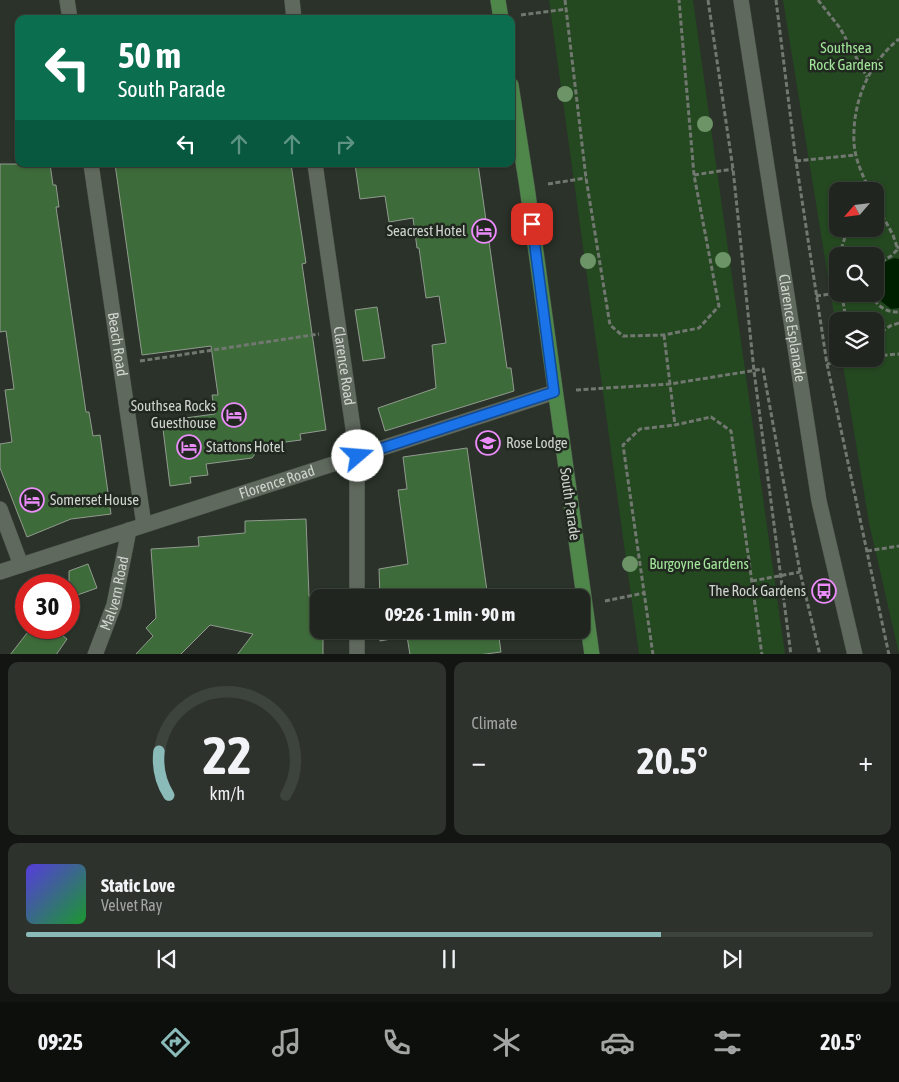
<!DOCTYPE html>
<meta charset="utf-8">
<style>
:root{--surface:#20261f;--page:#2d322c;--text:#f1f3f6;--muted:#a2a5a4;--line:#3d433d;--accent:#8bbbb9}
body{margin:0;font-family:"Asap Condensed",sans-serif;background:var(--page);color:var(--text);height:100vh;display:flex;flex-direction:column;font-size:19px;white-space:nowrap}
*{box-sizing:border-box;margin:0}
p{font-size:16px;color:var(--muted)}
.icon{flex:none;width:28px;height:28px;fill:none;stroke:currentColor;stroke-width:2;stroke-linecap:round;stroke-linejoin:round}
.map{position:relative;height:654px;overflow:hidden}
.drawer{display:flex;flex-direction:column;gap:8px;padding:8px;background:#121511;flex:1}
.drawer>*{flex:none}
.banner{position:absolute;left:15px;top:15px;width:500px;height:152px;border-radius:10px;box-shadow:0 1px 4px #0004,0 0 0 1px var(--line);background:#0b6e4f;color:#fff;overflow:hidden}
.needle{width:32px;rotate:242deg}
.controls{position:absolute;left:829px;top:182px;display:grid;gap:10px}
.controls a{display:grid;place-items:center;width:55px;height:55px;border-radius:10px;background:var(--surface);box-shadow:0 1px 4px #0004,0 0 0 1px var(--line);font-size:25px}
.speed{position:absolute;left:15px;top:574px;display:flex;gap:10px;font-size:25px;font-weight:700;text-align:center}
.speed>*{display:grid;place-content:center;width:65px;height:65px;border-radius:50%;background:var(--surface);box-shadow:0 1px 4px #0004,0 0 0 1px var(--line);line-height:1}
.speed .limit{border:8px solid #d22;background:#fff;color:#111}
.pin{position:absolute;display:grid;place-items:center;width:42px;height:42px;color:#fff;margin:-21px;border-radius:10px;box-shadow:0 2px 8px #0006}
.me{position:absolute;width:55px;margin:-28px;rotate:72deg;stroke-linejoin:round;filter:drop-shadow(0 0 4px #0008)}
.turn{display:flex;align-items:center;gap:18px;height:105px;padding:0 20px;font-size:22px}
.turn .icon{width:65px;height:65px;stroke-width:2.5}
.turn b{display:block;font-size:35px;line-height:42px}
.lanes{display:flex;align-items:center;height:48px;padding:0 20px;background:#0003;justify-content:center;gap:25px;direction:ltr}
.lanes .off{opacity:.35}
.big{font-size:38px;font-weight:700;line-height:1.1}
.drawer .card{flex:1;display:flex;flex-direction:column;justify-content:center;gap:8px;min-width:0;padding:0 18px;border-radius:10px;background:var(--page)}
.drawer .dial{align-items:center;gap:0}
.dial svg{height:130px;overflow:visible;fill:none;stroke:var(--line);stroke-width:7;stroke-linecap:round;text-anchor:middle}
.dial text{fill:var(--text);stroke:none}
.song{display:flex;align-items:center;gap:15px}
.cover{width:60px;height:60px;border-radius:8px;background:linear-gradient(135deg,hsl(250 70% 55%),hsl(130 70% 35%))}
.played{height:5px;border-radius:2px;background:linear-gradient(90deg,var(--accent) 75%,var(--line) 75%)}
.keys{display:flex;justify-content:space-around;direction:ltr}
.heat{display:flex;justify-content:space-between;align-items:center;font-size:28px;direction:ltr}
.drawer .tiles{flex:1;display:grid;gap:8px;grid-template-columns:1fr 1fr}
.card:last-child{grid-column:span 2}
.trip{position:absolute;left:310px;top:589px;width:280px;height:50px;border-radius:10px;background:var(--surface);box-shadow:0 1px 4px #0004,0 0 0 1px var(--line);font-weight:700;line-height:50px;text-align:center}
.tabs{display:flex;height:80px;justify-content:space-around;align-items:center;background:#0d0f0c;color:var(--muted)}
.tabs .icon{width:35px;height:35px}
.tabs .selected{color:var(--accent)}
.tabs b{font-size:22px;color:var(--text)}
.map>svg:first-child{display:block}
</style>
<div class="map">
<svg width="899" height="655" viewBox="0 0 899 655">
<rect width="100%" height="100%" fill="#2a3229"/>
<path fill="#244820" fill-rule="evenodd" d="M549,0H693L785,654H639Z
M783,0H899V654L869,523L842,359H875V321H838L837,333ZM838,191H875V229H838ZM838,256H875V294H838Z"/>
<path fill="#001f00" d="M895,258L899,259V308L891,309L882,302L874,294C878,272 869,266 895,258Z"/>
<path fill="#3e6b3a" stroke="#919b8f" d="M0,164H50L53,185H56L59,207H56L86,412H89L93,436L100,435L111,514L71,519L27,537L0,468V444L12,442L5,390L14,389L6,331L0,332Z
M115,164H291L306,263L302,264L326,430L300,434L301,440L262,445L252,458L206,464L208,475L190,477L191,483L170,486L162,421L215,414L212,395H218L211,346L142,355Z
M355,164H478L507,368H511L514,391L385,431L378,408L436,388L432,345L446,343L439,296L426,298L419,248H417L413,218L389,222L385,196L360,199Z
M377,307L385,358L363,361L355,310Z
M467,448L488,598H380L379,569L408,564L398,490L407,489L403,457Z
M306,519L309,596H323V598H319V630H323V655H237L253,634L210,625L180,655H135L153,636L146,628L156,618L151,549L199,546L198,537L245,533V521Z
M88,564L97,588L69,598V571Z
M31,628H53L67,639L56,655H10Z
M380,630H498L501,652L478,655H410L407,636L380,641Z"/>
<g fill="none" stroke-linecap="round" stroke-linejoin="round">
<g stroke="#484e47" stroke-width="16">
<g id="minor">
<path d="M67,0L70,19"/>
<path d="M292,0L294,19"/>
<path id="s1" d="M91,164L144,525"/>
<path id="s2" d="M315,164L357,456V598"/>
<path d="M0,509L21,565"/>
<path id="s3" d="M0,572L555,392"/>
<path d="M357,630V655"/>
<path id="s4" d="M95,655L114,605L129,530"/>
</g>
</g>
<g stroke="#484e47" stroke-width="16">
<g id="tertiary">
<path id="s5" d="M741,0L819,501L855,655"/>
</g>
</g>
<g stroke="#484e47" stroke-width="16">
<path id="primary" d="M498,0L501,19
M511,85L527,187L592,655"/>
</g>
<path stroke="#717870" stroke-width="3" stroke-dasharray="5 2.5" stroke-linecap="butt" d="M565,0L586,178L610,325L623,336L664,335L699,328L719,306L694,175L679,0
M708,0L733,169L754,371L791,655
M776,0L796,161L827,364L889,655
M818,0L840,28L867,77
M521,15L567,9
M796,161L856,155
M694,175L733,169
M548,184L586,178
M870,191C863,176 855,160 854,143C852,103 868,64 899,39
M875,202L893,235L897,247
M839,256L845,237L851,229
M875,266L891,256L897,250V247L899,248
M842,294L846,321
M870,294C877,305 885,313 899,312
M816,296L838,293
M664,335L675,425
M875,336L890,326L899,323
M875,356L899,354
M140,361L319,334
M827,364L851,359
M576,390L670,384L763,369L800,572L820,655
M867,551L899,546
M752,581L800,572
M605,601L644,593
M653,655L623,445L640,429L675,425L711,417L731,431L762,655"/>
<use href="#minor" stroke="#60695e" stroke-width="15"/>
<use href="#tertiary" stroke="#60695e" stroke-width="15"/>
<use href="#primary" stroke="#4f864a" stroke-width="15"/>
</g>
<g fill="#6c9467">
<circle cx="565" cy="94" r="8"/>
<circle cx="705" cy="124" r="8"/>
<circle cx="723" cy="260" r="8"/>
<circle cx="588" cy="261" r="8"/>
<circle cx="630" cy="564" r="8"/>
</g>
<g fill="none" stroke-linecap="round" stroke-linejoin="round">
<g stroke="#114b97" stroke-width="12">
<path id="route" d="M358,456L554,392L532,224"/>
</g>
<use href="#route" stroke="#1a73e8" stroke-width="9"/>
</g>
<defs>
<g id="hotel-ring" transform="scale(1.25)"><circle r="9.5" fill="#20281f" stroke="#ec8cfb" stroke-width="1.5"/><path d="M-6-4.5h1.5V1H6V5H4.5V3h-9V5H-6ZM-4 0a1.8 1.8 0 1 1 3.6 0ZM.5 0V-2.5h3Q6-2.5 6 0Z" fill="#ec8cfb"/></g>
<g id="school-ring" transform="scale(1.25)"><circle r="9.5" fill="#20281f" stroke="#ec8cfb" stroke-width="1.5"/><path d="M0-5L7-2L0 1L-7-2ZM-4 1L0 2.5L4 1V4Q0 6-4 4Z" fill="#ec8cfb"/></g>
<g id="bus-ring" transform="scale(1.25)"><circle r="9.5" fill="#20281f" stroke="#ec8cfb" stroke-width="1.5"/><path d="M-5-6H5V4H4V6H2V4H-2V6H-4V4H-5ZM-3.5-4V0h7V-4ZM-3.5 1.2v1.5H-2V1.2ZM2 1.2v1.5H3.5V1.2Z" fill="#ec8cfb"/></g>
</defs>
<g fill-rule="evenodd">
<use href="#hotel-ring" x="484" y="231"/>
<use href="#hotel-ring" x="234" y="415"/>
<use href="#school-ring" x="488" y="443"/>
<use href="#hotel-ring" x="189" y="447"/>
<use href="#hotel-ring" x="32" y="500"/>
<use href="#bus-ring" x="824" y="591"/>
</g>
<g text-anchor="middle" stroke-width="5" stroke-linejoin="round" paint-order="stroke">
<g font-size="15" fill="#a2e59a" stroke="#20281f">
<text x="846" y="53">Southsea<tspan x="846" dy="17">Rock Gardens</tspan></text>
<text x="699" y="569">Burgoyne Gardens</text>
</g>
<g font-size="15" fill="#cfd4ce" stroke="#20281f" text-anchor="end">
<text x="466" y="236">Seacrest Hotel</text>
<text x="216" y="411">Southsea Rocks<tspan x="216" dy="17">Guesthouse</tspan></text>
<text x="506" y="448" text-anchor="start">Rose Lodge</text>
<text x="206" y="452" text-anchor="start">Stattons Hotel</text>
<text x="50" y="505" text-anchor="start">Somerset House</text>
<text x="806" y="596">The Rock Gardens</text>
</g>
<g font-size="15" fill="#cfd4ce" stroke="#20281f">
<text dy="5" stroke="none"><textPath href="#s5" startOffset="332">Clarence Esplanade</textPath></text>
<text dy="5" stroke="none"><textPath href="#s1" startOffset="182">Beach Road</textPath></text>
<text dy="5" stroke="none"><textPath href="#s2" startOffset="204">Clarence Road</textPath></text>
<text dy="5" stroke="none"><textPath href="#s3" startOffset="291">Florence Road</textPath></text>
<text transform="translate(570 504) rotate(82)" y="5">South Parade</text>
<text dy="5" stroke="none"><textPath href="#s4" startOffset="65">Malvern Road</textPath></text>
</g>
</g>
</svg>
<div class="controls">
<a><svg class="needle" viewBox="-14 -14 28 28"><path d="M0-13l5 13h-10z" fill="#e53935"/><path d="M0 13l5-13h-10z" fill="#a2a5a4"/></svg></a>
<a><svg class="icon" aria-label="search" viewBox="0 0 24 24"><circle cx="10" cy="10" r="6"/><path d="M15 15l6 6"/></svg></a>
<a><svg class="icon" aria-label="layers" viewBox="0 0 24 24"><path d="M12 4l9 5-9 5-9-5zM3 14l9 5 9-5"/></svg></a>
</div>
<div class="speed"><div class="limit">30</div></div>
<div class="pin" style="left:532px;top:224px;background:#d93025"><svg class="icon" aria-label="arrive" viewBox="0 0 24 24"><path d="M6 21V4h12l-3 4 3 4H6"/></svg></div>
<svg class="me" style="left:358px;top:456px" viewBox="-20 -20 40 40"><circle r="19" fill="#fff"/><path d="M0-13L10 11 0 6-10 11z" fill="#1a73e8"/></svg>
<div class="trip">09:26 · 1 min · 90 m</div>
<div class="banner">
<div class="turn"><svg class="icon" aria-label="left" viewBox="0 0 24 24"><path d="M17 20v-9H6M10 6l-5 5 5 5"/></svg><div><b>50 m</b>South Parade</div></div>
<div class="lanes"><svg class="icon" aria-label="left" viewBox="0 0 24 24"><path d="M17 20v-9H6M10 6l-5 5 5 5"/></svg><svg class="icon off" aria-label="ahead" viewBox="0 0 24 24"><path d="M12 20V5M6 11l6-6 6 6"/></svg><svg class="icon off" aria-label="ahead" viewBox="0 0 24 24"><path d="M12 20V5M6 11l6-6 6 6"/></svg><svg class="icon off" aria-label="right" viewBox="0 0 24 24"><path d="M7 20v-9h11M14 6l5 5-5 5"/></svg></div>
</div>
</div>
<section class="drawer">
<div class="tiles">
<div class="card dial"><svg viewBox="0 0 100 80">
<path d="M14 69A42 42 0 1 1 86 69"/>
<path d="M14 69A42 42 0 0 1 8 42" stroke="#8bbbb9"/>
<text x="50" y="56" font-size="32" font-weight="700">22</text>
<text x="50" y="72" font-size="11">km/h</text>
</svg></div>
<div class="card"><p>Climate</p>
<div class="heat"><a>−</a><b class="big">20.5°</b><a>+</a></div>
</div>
<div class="card">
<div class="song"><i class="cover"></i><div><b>Static Love</b><p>Velvet Ray</p></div></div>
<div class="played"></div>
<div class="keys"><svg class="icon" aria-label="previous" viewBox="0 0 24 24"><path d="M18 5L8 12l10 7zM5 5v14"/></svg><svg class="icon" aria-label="pause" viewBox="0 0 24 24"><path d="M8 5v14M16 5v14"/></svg><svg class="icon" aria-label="next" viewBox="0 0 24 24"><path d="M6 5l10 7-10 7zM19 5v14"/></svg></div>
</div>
</div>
</section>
<nav class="tabs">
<b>09:25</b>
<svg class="icon selected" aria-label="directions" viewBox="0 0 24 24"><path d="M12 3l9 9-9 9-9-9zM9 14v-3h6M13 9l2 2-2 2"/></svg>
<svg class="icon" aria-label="music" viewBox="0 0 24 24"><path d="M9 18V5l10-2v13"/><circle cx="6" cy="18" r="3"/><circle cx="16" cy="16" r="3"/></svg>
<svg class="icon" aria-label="phone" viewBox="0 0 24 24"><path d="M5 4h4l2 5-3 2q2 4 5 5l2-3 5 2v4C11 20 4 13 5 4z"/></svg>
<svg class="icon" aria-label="climate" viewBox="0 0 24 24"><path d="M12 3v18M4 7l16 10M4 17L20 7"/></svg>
<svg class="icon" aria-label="car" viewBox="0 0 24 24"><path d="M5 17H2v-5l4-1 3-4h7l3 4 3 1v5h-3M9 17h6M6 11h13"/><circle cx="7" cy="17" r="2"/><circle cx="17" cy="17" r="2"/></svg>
<svg class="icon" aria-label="filters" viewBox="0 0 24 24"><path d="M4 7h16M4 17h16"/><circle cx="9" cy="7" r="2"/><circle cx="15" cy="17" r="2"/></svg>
<b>20.5°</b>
</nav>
